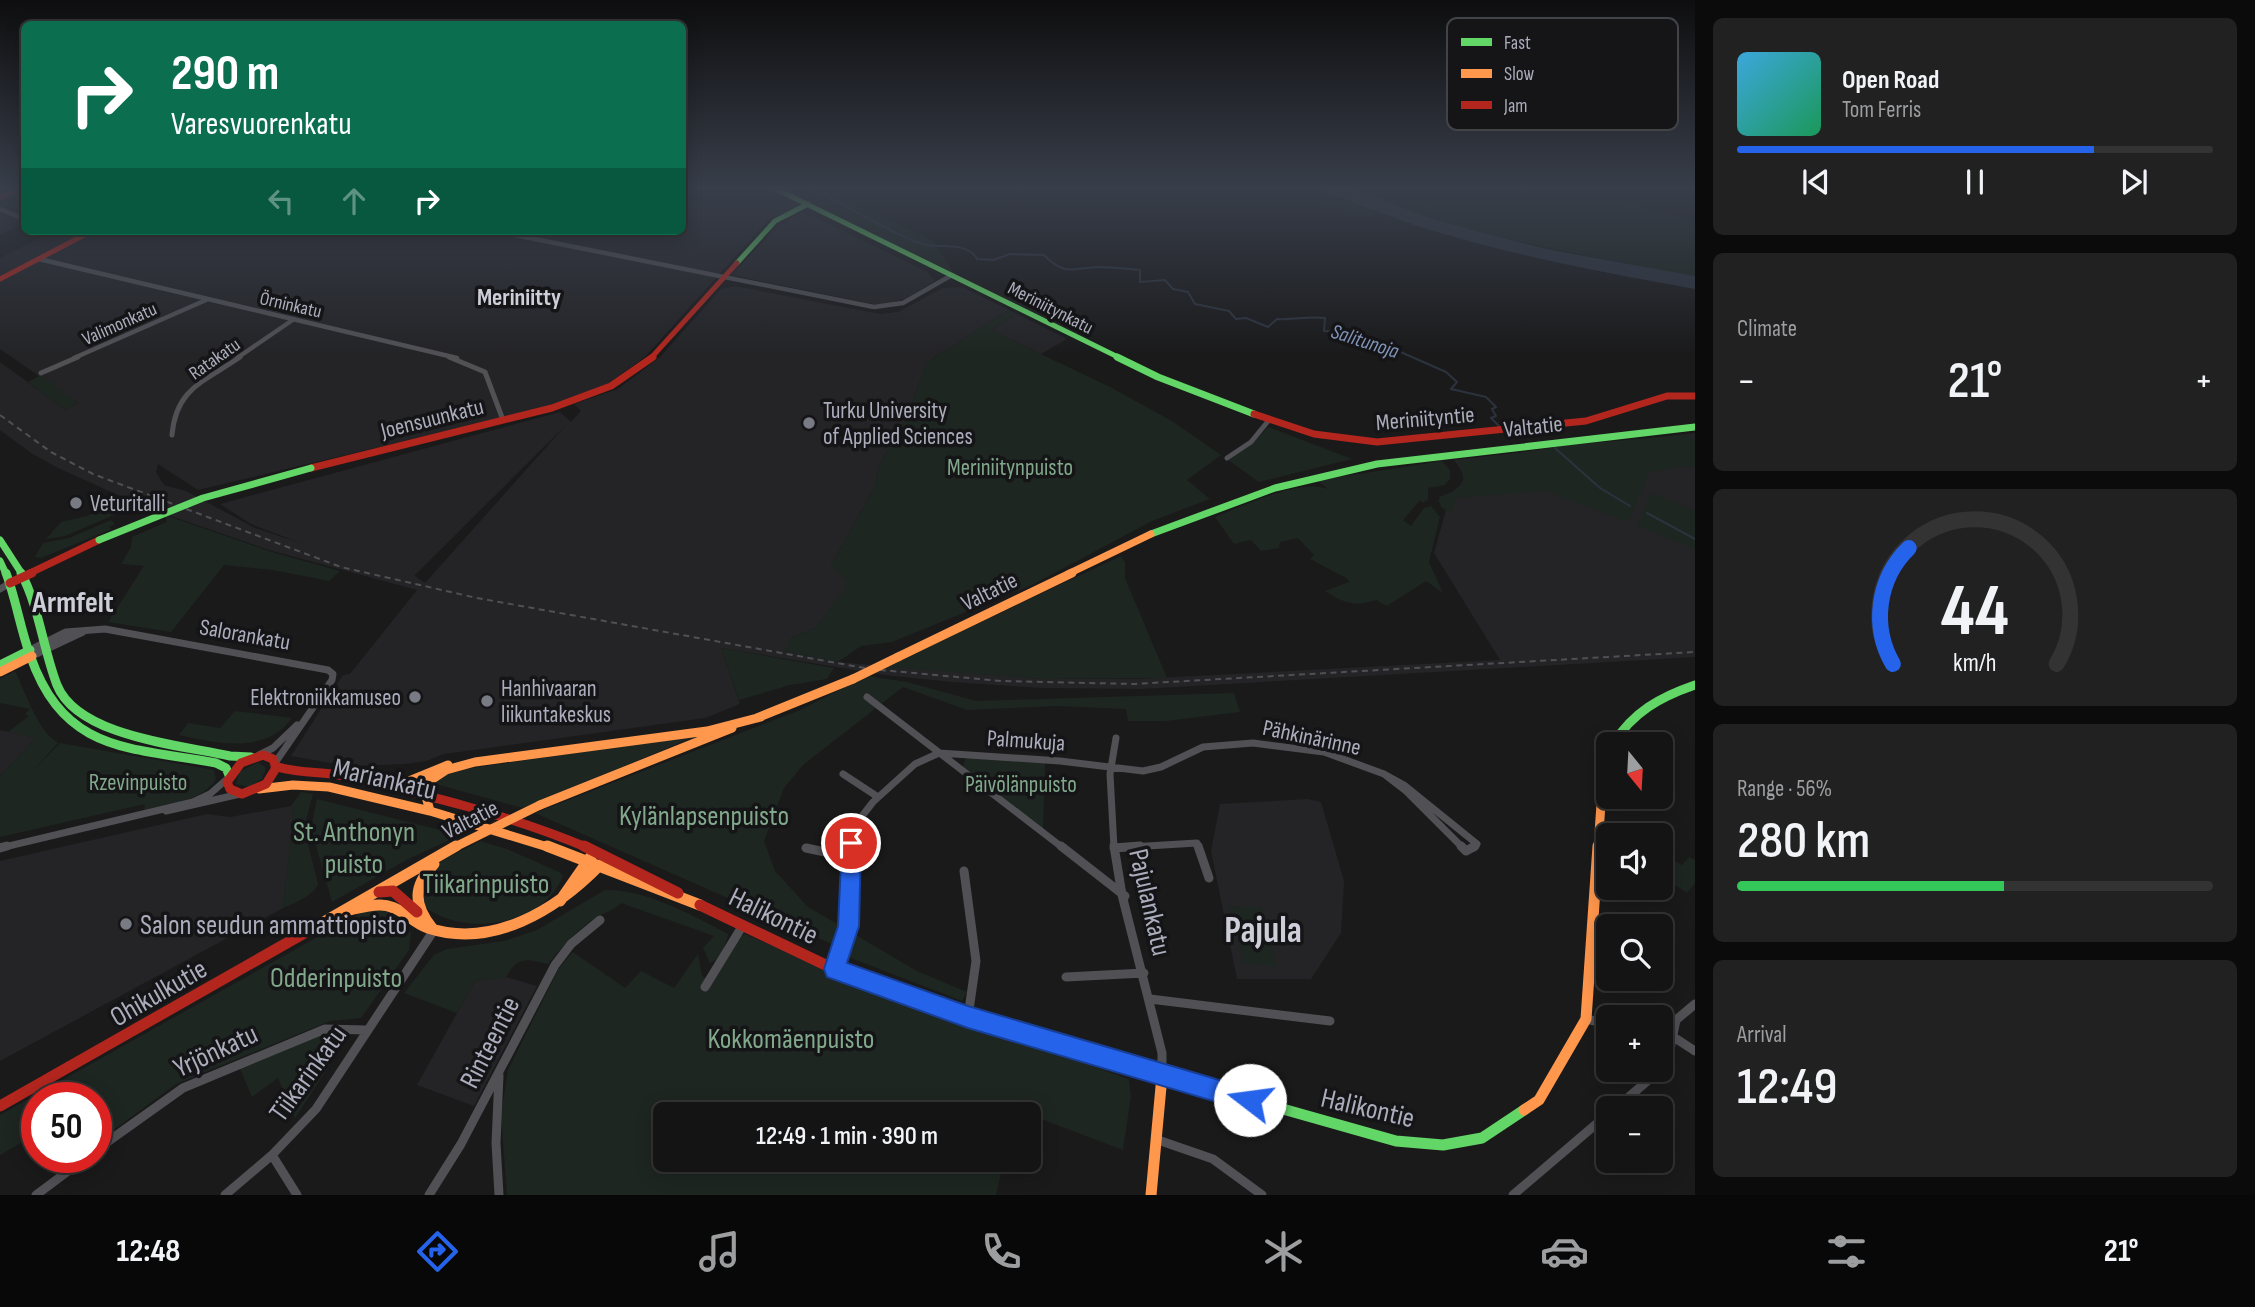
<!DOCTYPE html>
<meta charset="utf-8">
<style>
:root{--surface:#141414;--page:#212122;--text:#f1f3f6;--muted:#9d9ea0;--line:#333334;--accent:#2563eb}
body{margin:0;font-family:"Sofia Sans Condensed",sans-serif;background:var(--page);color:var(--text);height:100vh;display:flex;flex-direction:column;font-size:26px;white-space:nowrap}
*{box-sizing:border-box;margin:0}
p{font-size:23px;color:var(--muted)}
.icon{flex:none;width:38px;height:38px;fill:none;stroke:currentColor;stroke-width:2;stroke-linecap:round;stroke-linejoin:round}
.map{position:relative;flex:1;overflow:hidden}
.sheet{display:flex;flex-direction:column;gap:18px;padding:18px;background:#0b0b0b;width:560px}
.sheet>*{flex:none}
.banner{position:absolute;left:21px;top:21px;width:665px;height:214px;border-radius:10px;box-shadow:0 4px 18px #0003,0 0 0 2px var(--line);background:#0b6e4f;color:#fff;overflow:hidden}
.needle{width:46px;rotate:162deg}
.fabs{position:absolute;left:1596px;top:732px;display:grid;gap:14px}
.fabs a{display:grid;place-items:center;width:77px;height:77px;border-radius:10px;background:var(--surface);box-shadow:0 4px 18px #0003,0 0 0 2px var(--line);font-size:35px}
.speed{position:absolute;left:21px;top:1082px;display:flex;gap:14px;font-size:35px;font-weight:700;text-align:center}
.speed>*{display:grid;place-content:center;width:91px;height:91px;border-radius:50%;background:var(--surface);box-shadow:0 4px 18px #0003,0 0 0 2px var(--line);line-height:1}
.speed .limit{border:10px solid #d22;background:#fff;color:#111}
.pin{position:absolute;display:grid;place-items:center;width:60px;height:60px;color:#fff;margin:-30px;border:4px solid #fff;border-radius:50%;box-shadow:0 2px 7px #0007}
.me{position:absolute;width:77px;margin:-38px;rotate:285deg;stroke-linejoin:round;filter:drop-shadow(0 0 5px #0008)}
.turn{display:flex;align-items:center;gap:24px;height:147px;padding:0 35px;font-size:32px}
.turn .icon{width:91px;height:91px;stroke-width:2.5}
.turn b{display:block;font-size:49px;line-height:60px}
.lanes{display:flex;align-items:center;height:66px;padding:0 35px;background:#0003;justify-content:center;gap:35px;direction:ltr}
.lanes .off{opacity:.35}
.big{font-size:52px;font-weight:600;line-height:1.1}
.sheet .tile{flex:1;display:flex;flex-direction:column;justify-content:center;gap:10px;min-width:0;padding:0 24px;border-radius:10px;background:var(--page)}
.sheet .dial{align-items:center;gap:0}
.dial svg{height:182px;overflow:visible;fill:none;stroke:var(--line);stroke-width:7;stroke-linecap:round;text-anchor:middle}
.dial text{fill:var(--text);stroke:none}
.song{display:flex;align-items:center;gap:21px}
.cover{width:84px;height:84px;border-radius:10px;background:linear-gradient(135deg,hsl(200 70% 55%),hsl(150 70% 35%))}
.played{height:7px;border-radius:4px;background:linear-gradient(90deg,var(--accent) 75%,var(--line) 75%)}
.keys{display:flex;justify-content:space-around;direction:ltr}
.heat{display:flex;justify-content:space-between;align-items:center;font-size:38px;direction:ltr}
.charge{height:10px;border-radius:5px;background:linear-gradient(90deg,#34c759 56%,var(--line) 0)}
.trip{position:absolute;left:653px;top:1102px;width:388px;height:70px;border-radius:10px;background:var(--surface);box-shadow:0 4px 18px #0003,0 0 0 2px var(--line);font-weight:600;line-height:70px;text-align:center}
.menu{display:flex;height:112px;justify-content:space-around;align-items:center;background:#080808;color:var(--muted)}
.menu .icon{width:49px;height:49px}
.menu .current{color:var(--accent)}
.menu b{font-size:32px;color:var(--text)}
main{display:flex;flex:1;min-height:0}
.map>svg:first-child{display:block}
</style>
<main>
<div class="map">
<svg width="1695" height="1195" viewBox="0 0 1695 1195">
<rect width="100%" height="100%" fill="#1a1a1b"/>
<path fill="#242427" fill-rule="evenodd" d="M0,188H24V223L0,235Z
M683,188H779L809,202L768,220L645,357L606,385L571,399L517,414L198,490L158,464L156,472L164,485L186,491L255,528L303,544L251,524L220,504L560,412L571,422L581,411L574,404L618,389L660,357L721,289L735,286L880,314L898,312L943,288L962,287L1009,310L927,362L906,419L879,465L875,486L831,566L847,581V586L816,628L792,637L785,651L838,662L1042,679H1138L1500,660L1434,553L1446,510L1438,501L1443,496L1456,493L1465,476L1454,460L1695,433V657L1141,689L1042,688L952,682L885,675L721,648L740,704L705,718L444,754L426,761L404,764L355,766L325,762L291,756L343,675L350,674L417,590L269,550L142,506L58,468L31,453L0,430V362L66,410L78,403L0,349V258L54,231H682ZM567,424L425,583L415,576V575Z
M800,213L816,218L928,272L935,281L907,298L891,304H874L731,275L778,227Z
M1017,314L1067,339L1041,354L991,330Z
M0,730L36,738L0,776Z
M1307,799L1321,802L1344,881L1341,933L1311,979H1237L1211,851L1220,804Z
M291,806L293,818L283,908L0,1061V861L207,814L230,817Z
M506,977L537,986L474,1106L417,1085L475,981Z"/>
<path fill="#1e2621" d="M779,188H819L829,192L840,188H854L837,196L932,240L954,273Z
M1319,188L1379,214L1358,217L1277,189Z
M1352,188H1389L1412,194L1411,197L1428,204L1430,193H1434L1435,190L1426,188H1575L1695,221V276C1658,270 1621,262 1584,255C1505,239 1426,222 1352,188Z
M1009,310L1017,314L991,330L1110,387L1172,421L1221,455L1187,480L1210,499L1152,521L1032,585L892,642L861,646L838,662L784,651L792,637L816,628L846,586V581L831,566L875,486L879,465L906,419L927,362Z
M41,375L78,403L66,410L28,382Z
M1268,427L1352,459L1259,482L1228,460L1254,442Z
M1684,435L1695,440V465L1650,472L1628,522L1546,491L1456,498L1451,514L1441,507L1439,497L1452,492L1464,482L1459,462L1569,445Z
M1442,461L1450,470V479L1445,485L1428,488V500L1423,503L1420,500L1403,520L1411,526L1424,508L1431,506L1440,517L1429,562L1443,593L1426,581L1387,606L1376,600C1354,607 1344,603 1325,591L1349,582L1348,579L1310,559L1314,555L1298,538L1280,542L1279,548L1261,551L1251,540L1234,544L1215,517C1243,506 1301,478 1328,489L1318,481L1320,480Z
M1651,492L1695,511V549L1637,526Z
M109,505L121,512L65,536L46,539L61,522L87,516Z
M168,516L272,552L340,571L329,581L273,570L224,565L171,632L108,622L144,566L121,564L131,547L132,537L167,522L165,517Z
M111,520L115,524L109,527L112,529L41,558L35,557L43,543L69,538Z
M1121,556L1125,562V578L1167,678L1042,679L886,667Z
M721,648L834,668L827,679L790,685L739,700Z
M15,671C26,693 37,730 58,743L32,772L60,743L214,770L216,779C203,801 168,804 144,810L145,804L0,837V776L36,738L8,732L29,716L25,714L30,709L0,703V679Z
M867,676L907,682L976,701L1234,693L1240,712L1166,721H1128L1126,709L1058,706L967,710L903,687L803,765L784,788L764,841L775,871L808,907L839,925L832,944L535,813L800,710Z
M235,711L292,718C266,755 215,743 179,735L188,723L220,728Z
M699,735L523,808L432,783L444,774L465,769Z
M966,758L1045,762L1043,832L962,768Z
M258,762L266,768L262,779L249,787L236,784L239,772Z
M301,792L313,794L304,828L318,884C313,896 295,903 283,908L293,818L291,806Z
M317,799L460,835L408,859L332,902L311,828Z
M480,841L507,849L559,872L563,876C544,926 459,939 422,904C419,864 449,858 480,841Z
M1689,857L1695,860V883L1687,893L1675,885L1666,862L1669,858L1682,865Z
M605,890C646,889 692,915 728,934C726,944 720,960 710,963L703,948L714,936L621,903C613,911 606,912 597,917C577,929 563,946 548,964C526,959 518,956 506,977L475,981L457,1013L404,993L434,955L447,949L504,941L537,930Z
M1229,906L1261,907L1277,966L1244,964Z
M384,909L401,919L411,933L409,950L361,1018L330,1021L176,1084L96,1143V1097H37V1146L33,1136L0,1155V1115L362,912Z
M745,934L863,985L1129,1079L1131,1096L1123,1150L1015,1109L1013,1115H665V1160H1004L996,1195H507L501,1115L508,1070L559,968L573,952L625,988L641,971L674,988L698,954L702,976L711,981L736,940Z
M854,934L917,971L967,992L962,1001L846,956Z
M342,1031L346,1040L295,1118L278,1078L252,1097L239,1066L330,1032Z"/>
<path fill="#2c333e" d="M1319,188H1352L1427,217L1480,232L1551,250L1695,276V289C1567,266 1438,242 1319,188Z"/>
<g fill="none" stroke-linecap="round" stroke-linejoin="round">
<path stroke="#2c333e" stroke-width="2" d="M806,188L824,195
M829,197C852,209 905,241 927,245C943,248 968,242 977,259L993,260L1010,254L1044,255C1067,278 1073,267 1100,267C1113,267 1127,269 1140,270V282L1165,280L1173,289L1188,292L1195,304L1229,311L1236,319L1246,318L1268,327L1277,319C1294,320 1308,316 1325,318L1324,331L1339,332L1354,342L1387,346L1446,372L1457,382L1451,389L1486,397L1496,407L1492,409L1496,416L1491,418L1499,426
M1509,435L1540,433
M1555,448L1600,488L1630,506
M1647,513L1695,539"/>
<path stroke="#505055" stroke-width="4.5" d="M0,209L24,219
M495,231L874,307L903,303L952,275
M39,259L457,358
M74,358L206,300
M237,358L294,319"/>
<path stroke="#505055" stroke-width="5" d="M449,357L485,372L503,420
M41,373L78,357
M172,435C176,388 204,382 240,357
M1227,458L1251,442L1269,420"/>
<path stroke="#505055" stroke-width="7" d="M0,589L10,583
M30,650L66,632L105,629L328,670L333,674L332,680L275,763
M32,656L83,632
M867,697L1063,848
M259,755L273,748L297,725
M843,774L878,797
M1384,774L1404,785L1477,844L1474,848
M1384,774L1406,791L1463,848
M166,811L240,794
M0,848L193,802L210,794L227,779
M850,848L859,820L873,802L915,764L939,753L1060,761L1143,771L1161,767L1203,747L1253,743L1324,752L1384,774
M1114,848L1110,774L1116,738
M1114,848L1197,843L1199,848"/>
<path stroke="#505055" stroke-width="9" d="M1061,846L1125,896
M1114,846L1122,895L1162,1053V1076
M1198,846L1209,878
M1461,846L1466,851L1475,846
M0,848L7,846
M806,848L849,857
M1114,848L1140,846
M964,871L976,961L968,1017
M834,969L845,931L850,846
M1066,977L1144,973
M705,987L743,925
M1150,999L1330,1021
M1586,1019L1608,1024
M1661,1034L1672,1036L1695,1051
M499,1075L496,1143L499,1195
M1616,1108L1667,1064L1676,1020L1695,1004
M1158,1140L1213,1159L1262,1195
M96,1150L183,1088L325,1029L366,1030
M272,1155L297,1195
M36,1195L87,1157
M225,1195L272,1155L316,1109L434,930
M429,1195L461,1144L555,965L571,944L600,920
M1513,1195L1608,1114"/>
<path stroke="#63d668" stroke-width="5" d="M774,188L1120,358
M737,263L775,221L808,204"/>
<path stroke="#63d668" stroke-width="7" d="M1117,357L1158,377L1254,414
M1151,534L1275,488L1377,464L1695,427
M0,540L22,574
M0,561L6,574"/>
<path stroke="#63d668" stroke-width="9" d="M6,573C16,599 20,628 30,655C64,753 128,747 216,763L226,768L229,775
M21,573C39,606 43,649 57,685C78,737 181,745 230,756L251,757
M0,665L30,650
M1613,744C1633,712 1660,697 1695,685"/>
<path stroke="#63d668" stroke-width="11" d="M1106,1059L1396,1141L1443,1145L1482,1138L1524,1110"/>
<path stroke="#ff974d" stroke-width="7" d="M1068,574L1151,534"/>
<path stroke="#ff974d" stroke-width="9" d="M898,657L1072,573
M0,672L32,656
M757,718L853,679
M392,788L448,765
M259,789L293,785L329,787L430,811L551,848
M540,805L732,728
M430,811L425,793L428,782L446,770L475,762L707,731L761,717
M453,848L457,846
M1598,848L1604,760L1608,753"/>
<path stroke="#ff974d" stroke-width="11" d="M547,846L700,905
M560,901L594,852
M349,910C371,905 386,900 405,914C412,919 419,925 428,928C493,949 556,910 600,865
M315,927L456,846
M432,928C413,904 413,886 434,864
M1524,1110L1539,1100L1586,1019L1598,846
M1151,1195L1162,1076"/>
<path stroke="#b3261e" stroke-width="5" d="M0,197L24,188
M0,279L92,231
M651,358L737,263"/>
<path stroke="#b3261e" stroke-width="7" d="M1254,414L1314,434L1377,442L1586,421L1667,396H1695
M311,468L552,408L611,386L653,357
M28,574L99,540"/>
<path stroke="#b3261e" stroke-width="9" d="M10,583L32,573
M263,755L273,759L276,768L266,784L242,794L230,789L227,782L241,763Z
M275,766C297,774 322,771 344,776C427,795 510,815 588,848"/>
<path stroke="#b3261e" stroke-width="11" d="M584,846L678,893
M379,892L393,891L417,912
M700,905L834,969L968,1017L1106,1059
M0,1106L315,927"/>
<path stroke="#4f5053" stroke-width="2" stroke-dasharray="6 4.5" stroke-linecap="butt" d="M0,415L51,452L93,474L341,567L477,598L870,669L1001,681L1134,684L1695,652"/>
<path stroke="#63d668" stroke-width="7" d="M99,540L203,498L311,468"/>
<path stroke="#ff974d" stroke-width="9" d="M853,679L898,657
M457,846L540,805"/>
</g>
<linearGradient id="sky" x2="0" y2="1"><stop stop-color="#0e0e0f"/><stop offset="0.53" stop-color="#383e4a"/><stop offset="1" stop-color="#383e4a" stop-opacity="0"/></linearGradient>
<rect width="1695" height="355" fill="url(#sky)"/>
<path fill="#2563eb" stroke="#184099" stroke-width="2" d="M851,834L858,837L861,843L859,926L847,963L968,1006L1250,1089L1259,1092L1262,1100L1259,1109L1250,1112L968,1028L827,977L824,969L838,926L842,843L844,837Z"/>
<g fill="#787a84" stroke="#151417" stroke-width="2.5">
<circle cx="809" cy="423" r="7"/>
<circle cx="76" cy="503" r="7"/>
<circle cx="415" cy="697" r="7"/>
<circle cx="487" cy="701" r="7"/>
<circle cx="126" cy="924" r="7"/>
</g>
<g text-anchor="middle" stroke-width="7" stroke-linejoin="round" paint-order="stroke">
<g font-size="19" fill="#abadbc" stroke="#151417">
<text transform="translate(291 304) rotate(13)" y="7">Örninkatu</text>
<text transform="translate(1051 307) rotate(27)" y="7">Meriniitynkatu</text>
<text transform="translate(119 323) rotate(-24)" y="7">Valimonkatu</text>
<text transform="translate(214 358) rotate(-35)" y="7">Ratakatu</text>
</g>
<g font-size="21" font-style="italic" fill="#8095b9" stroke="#151417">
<text transform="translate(1365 341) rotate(18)" y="7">Salitunoja</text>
</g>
<g font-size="23" fill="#abadbc" stroke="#151417" text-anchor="start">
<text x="823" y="418">Turku University<tspan x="823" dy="26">of Applied Sciences</tspan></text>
<text x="90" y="511">Veturitalli</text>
<text x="501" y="696">Hanhivaaran<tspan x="501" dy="26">liikuntakeskus</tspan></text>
<text x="401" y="705" text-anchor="end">Elektroniikkamuseo</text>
</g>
<g font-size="23" fill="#abadbc" stroke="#151417">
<text transform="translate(432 418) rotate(-14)" y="8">Joensuunkatu</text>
<text transform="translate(1425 418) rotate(-5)" y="8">Meriniityntie</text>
<text transform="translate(1533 426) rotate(-6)" y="8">Valtatie</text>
<text transform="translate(989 591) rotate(-26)" y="8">Valtatie</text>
<text transform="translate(245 634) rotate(10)" y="8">Salorankatu</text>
<text transform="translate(1312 737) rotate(12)" y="8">Pähkinärinne</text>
<text transform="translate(1026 740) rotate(4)" y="8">Palmukuja</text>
<text transform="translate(470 819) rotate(-27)" y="8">Valtatie</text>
</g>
<g font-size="23" fill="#81a88b" stroke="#151417">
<text x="1010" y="475">Meriniitynpuisto</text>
<text x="138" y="790">Rzevinpuisto</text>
<text x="1021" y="792">Päivölänpuisto</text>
</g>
<g font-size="24" font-weight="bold" fill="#cdced8" stroke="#151417">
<text x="519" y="305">Meriniitty</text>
</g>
<g font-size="28" fill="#abadbc" stroke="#151417">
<text transform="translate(385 778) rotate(13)" y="10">Mariankatu</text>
<text transform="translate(1151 902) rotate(77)" y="10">Pajulankatu</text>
<text transform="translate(774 915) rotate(26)" y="10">Halikontie</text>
<text transform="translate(158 992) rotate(-30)" y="10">Ohikulkutie</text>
<text transform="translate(489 1042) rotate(-63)" y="10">Rinteentie</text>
<text transform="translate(215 1050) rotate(-25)" y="10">Yrjönkatu</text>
<text transform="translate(307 1073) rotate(-54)" y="10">Tiikarinkatu</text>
<text transform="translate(1368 1107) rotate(13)" y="10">Halikontie</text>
</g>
<g font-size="28" fill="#81a88b" stroke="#151417">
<text x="704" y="825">Kylänlapsenpuisto</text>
<text x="354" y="841">St. Anthonyn<tspan x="354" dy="32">puisto</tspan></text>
<text x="486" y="893">Tiikarinpuisto</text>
<text x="336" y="987">Odderinpuisto</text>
<text x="791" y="1048">Kokkomäenpuisto</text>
</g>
<g font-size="28" fill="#abadbc" stroke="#151417" text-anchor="start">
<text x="140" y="934">Salon seudun ammattiopisto</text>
</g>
<g font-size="30" font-weight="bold" fill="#cdced8" stroke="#151417">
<text x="73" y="612">Armfelt</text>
</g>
<g font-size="37" font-weight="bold" fill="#cdced8" stroke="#151417">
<text x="1263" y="942">Pajula</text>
</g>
</g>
<rect x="1447" y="18" width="231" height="112" rx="10" fill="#151417" stroke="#424249" stroke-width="2"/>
<rect x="1461" y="38" width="31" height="8" fill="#63d668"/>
<rect x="1461" y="69" width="31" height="9" fill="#ff974d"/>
<rect x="1461" y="101" width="31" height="8" fill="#b3261e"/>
<g font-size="19" fill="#abadbc">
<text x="1504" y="49">Fast</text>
<text x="1504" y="80">Slow</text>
<text x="1504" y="112">Jam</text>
</g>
</svg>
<div class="fabs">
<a><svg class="needle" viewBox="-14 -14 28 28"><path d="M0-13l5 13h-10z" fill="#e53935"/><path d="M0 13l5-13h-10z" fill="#9d9ea0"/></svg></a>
<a><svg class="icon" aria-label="sound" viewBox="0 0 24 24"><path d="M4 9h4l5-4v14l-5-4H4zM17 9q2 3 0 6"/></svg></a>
<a><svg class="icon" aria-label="search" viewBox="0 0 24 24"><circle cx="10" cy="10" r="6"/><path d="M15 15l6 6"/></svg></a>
<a>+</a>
<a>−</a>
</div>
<div class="speed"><div class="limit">50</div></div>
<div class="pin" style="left:851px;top:843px;background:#d93025"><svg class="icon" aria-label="arrive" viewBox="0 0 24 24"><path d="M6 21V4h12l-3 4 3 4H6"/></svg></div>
<svg class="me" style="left:1250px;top:1100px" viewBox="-20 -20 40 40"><circle r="19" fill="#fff"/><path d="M0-13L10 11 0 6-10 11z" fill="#2563eb"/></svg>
<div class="trip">12:49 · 1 min · 390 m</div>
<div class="banner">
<div class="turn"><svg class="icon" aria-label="right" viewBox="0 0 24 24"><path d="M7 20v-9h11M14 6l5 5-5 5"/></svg><div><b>290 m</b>Varesvuorenkatu</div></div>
<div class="lanes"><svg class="icon off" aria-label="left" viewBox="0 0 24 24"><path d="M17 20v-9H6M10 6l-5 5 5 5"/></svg><svg class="icon off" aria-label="ahead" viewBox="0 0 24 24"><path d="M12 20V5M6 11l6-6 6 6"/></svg><svg class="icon" aria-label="right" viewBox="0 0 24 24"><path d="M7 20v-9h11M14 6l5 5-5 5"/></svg></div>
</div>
</div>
<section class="sheet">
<div class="tile">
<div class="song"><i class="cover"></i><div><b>Open Road</b><p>Tom Ferris</p></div></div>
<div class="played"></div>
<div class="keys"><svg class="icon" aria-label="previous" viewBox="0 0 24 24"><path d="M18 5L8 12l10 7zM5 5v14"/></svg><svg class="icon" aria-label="pause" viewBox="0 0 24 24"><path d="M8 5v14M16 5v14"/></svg><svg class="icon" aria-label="next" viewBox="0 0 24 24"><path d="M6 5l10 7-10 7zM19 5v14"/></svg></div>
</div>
<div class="tile"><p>Climate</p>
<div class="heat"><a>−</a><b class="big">21°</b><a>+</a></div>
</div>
<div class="tile dial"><svg viewBox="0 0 100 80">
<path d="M14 69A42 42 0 1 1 86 69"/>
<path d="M14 69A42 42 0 0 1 21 18" stroke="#2563eb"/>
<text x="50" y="56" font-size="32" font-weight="700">44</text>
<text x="50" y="72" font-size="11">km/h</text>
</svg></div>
<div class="tile"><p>Range · 56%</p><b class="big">280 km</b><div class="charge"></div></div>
<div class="tile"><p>Arrival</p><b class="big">12:49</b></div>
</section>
</main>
<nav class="menu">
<b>12:48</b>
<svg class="icon current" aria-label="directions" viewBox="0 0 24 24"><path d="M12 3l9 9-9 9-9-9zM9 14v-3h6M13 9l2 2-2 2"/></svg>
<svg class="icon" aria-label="music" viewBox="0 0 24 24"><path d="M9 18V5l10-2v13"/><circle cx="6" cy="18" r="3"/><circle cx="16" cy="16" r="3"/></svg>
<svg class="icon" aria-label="phone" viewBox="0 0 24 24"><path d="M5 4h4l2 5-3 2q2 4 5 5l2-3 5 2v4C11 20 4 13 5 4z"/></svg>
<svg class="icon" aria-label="climate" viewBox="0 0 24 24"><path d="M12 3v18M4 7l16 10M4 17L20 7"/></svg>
<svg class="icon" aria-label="car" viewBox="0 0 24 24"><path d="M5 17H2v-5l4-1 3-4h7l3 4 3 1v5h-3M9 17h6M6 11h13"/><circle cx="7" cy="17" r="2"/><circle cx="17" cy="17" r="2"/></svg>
<svg class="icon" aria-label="filters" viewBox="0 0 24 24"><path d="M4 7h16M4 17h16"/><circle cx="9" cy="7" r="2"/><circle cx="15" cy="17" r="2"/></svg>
<b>21°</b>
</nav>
